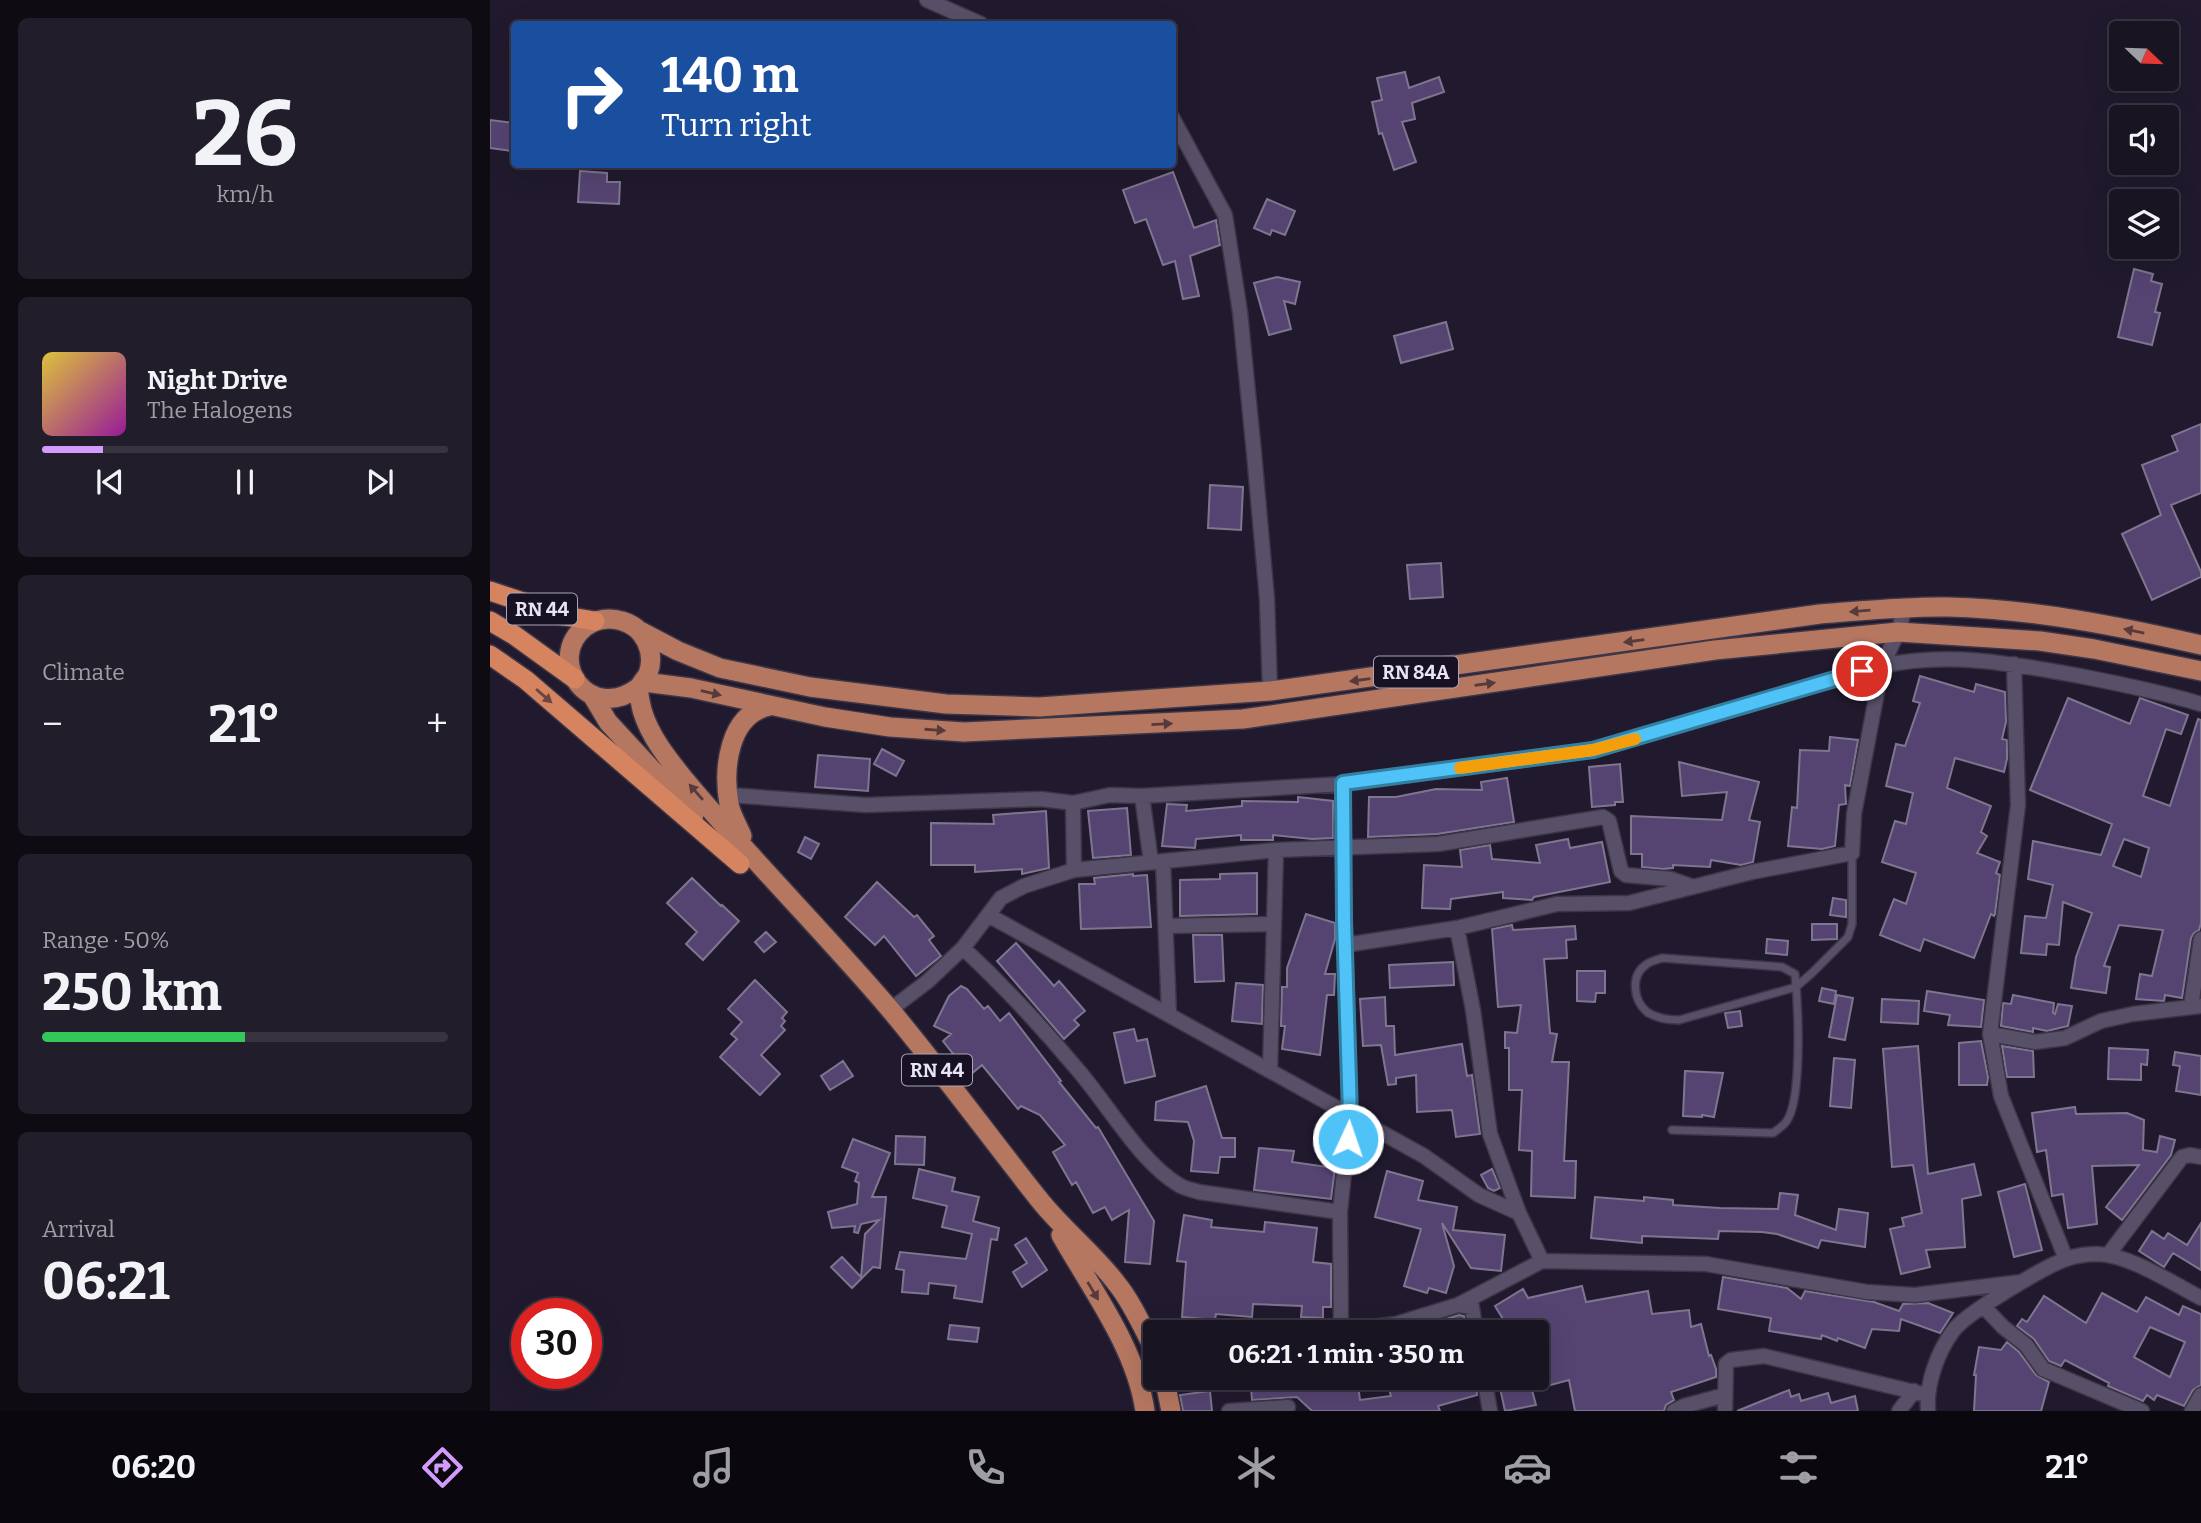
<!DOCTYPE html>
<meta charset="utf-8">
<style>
:root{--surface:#191422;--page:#221d2a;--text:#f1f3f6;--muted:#9f9ea5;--line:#373340;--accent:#d39cfc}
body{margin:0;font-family:Bitter,serif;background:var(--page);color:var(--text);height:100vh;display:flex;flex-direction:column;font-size:26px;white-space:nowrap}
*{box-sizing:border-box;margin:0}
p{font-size:23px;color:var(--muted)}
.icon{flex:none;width:38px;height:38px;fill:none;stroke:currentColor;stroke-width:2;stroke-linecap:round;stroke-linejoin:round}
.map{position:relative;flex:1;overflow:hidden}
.details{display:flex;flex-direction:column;gap:18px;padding:18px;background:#0e0b13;width:490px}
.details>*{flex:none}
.top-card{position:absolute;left:21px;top:21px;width:665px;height:147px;border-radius:7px;box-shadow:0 7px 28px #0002,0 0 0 2px var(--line);background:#1a4fa0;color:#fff;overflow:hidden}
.needle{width:46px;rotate:113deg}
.buttons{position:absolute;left:1619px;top:21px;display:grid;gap:14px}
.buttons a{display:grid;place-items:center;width:70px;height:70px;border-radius:7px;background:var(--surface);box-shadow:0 7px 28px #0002,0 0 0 2px var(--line);font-size:35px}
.speed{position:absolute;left:21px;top:1298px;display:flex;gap:14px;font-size:35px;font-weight:700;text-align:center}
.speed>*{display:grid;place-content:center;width:91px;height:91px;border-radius:50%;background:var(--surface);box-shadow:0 7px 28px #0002,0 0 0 2px var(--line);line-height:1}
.speed .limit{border:10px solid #d22;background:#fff;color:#111}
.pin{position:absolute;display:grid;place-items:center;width:60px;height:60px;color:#fff;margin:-30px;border:4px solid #fff;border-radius:50%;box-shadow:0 2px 7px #0007}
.me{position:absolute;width:77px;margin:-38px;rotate:3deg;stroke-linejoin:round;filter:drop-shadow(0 0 5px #0008)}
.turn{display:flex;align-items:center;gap:24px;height:147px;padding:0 35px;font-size:32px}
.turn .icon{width:91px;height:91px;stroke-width:2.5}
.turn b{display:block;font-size:49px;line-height:60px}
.big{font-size:52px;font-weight:700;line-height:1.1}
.details .widget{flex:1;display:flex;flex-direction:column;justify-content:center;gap:10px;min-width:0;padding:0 24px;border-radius:10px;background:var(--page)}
.details .dial{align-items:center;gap:0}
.dial b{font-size:91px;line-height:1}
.song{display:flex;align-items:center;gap:21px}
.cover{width:84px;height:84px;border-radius:10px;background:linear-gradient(135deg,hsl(50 70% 55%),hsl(300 70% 35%))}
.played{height:7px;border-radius:4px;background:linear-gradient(90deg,var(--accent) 15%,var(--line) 15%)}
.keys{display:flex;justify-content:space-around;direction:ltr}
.heat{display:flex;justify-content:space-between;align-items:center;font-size:38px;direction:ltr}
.charge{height:10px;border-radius:5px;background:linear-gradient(90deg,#34c759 50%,var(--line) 0)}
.trip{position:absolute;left:653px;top:1320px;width:406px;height:70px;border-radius:7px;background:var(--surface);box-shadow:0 7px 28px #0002,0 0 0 2px var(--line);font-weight:700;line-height:70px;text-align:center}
.dock{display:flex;height:112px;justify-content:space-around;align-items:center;background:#0a080e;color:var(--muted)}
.dock .icon{width:49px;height:49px}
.dock .current{color:var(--accent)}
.dock b{font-size:32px;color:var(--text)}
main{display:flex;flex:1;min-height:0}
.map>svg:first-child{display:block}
</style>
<main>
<section class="details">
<div class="widget dial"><b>26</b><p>km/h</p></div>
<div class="widget">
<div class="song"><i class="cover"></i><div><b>Night Drive</b><p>The Halogens</p></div></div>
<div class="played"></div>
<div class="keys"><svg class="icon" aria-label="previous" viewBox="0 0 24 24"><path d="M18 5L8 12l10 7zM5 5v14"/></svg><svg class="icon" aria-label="pause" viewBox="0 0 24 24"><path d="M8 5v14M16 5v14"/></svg><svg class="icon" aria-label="next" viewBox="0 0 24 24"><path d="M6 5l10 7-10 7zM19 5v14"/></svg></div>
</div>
<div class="widget"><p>Climate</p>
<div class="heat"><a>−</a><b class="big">21°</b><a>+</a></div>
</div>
<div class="widget"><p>Range · 50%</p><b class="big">250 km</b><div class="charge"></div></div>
<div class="widget"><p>Arrival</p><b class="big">06:21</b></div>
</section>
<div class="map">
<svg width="1711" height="1411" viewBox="0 0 1711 1411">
<rect width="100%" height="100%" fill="#211a2e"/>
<path fill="#554472" stroke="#7e768f" stroke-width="2" fill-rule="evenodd" d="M915,72L919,88L949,77L954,92L922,103L925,119L912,122L926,162L904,170L892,133L889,134L882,102L892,100L887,78Z
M0,120L24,123L21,151L0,148Z
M90,171L117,173V182H130L129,204L88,202Z
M683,172L704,228L726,220L730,245L700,256L709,296L693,299L685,261L673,265L656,219L645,223L633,190Z
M777,199L805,211L795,235L782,230L780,235L764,228Z
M1644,269L1663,274L1661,281L1672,284L1665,312L1670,313L1662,345L1628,337Z
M787,277L810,282L805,304L794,301L801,329L779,335L764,283Z
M956,322L963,349L911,363L904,336Z
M1711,424V493L1681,505L1711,572V577L1662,600L1632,534L1671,515L1652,465L1688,451L1682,436Z
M720,485L753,487L751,530L718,528Z
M951,563L953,597L920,599L917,565Z
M1430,676L1484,692L1486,684L1515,692L1516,722L1512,739L1517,740V759L1514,772L1465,758L1457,788L1501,806L1491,832L1497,836L1487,853L1510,862L1506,873L1510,875L1505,914L1504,916L1501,914L1484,958L1434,939L1430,951L1390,935L1404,899L1416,904L1426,873L1392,862L1405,821L1416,824L1423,793L1396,786L1406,744L1415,746L1430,703L1423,701Z
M1578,698L1640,724L1650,698L1698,715L1691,734L1676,729L1653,796L1680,806L1708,719L1711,720V923L1709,930L1704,933L1701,938L1692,998L1675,995L1674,1001L1646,999L1650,974L1662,976L1673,930L1629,925L1614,966L1620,967L1616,993L1581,988L1586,957L1602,913L1573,902L1569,945L1557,944L1556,955L1531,953L1535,916L1556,918L1563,885L1538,879L1543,841L1611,855L1622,824L1540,790ZM1634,839L1659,848L1651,877L1623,866Z
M1340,737L1368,740L1360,786L1355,785L1356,804L1349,805L1345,846L1332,849L1298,846L1302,807L1307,808L1310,750L1339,751Z
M392,749L414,761L406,776L384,764Z
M328,755L380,759L378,791L325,787Z
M1189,762L1269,782L1259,820L1270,822L1263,862L1251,865L1221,860L1220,867L1183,865V868L1172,869L1152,867V854H1141V816L1232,820L1237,792L1192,796Z
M1130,764L1133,802H1125V805L1102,807L1099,767Z
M1017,778L1024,822L947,834L878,837L879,797H906L946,789L992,790L991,782Z
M808,797L843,801V838L822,839L783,835V840H751V835L706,839L705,848L672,846L677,804L697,805L696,811L752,806V801L808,802Z
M637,808L641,855L603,858L598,811Z
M556,811L559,868L532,874V869L485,872V865H441V823L504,824L503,815Z
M315,837L329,844L321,859L308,852Z
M1078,839L1080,848L1112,842L1120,882L1044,897L1042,900L1013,898V892L961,899L960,909L932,908L934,865L972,867L970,850L1000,845L1002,859L1050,863L1046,845Z
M767,873V914L690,916V880L730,879V874Z
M643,874V876L657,875L661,927L591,929L589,884H605L604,878Z
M202,878L231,906L232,905L249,921L213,960L196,944L207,932L177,903Z
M387,882L424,917L427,915L444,936L439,940L451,956L426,976L394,936L385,945L355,917Z
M1343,898L1356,900V917L1340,915Z
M816,914L845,923V939L835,974H845L844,995H837L830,1055L792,1049L795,1026H791L792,987H797V968Z
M1322,924H1347V939L1322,940Z
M1022,925L1023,930L1085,926L1086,939L1076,940L1077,958L1054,959L1060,1033L1067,1034L1062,1062H1079L1074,1161H1086L1085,1198L1041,1196L1042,1151L1029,1150L1032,1090H1019V1048H1015V1032L1027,1033L1031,1005L1008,1007L1002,929Z
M276,932L286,942L274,952L265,942Z
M703,935H732L734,981L705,982Z
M1277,939L1298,941L1297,955L1276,953Z
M526,943L564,986L569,981L595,1011L584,1020L589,1025L574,1039L507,961Z
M963,962L964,985L900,988L899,965Z
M1087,971H1115V993H1106L1105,1002L1087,1001Z
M265,980L297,1012L292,1018L295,1021L291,1026L295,1030L271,1055L290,1074L270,1095L230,1057L247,1039L241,1034L252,1022L238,1009Z
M746,983L773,985L772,1024L742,1021Z
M471,986L477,989L494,1009L498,1006L510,1021L519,1013L571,1081L569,1082L606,1128L608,1127L664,1221L660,1264L635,1262L639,1210L622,1220L615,1207L603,1213L586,1182L582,1185L563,1152L575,1145L550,1115L531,1106L528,1109L492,1065L480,1075L453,1041L461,1034L444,1026L459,996Z
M1332,988L1346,991L1344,1004L1329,1001Z
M1437,991L1494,1000L1491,1027L1458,1025L1460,1015L1434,1011Z
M1347,995L1363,998L1355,1040L1339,1037Z
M1523,995L1564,1003L1563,1013L1565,1014L1568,1004L1582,1006L1578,1026L1557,1031L1543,1028V1032L1511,1026L1513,1003L1521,1004Z
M895,997L896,1026H904L905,1055L972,1044L977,1076L982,1075L990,1134L966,1137L962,1110L927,1112L926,1075L906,1078V1084L898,1085L891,1045L873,1046L870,999Z
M1392,999L1429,1001L1428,1024L1391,1022Z
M1250,1011L1252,1026L1238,1028L1235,1013Z
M644,1029L647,1041L657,1039L665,1076L635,1083L624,1033Z
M1491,1041L1498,1077L1497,1085H1469V1043Z
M1428,1046L1438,1174L1484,1164L1491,1195L1472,1199L1475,1247L1436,1250L1440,1267L1411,1274L1400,1229L1414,1226L1412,1218L1432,1213L1423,1165L1402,1167L1393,1049Z
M1512,1046L1543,1051L1544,1077H1517Z
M1619,1048L1658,1050L1657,1065L1651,1064V1080L1618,1079Z
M1685,1052L1711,1056V1095L1686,1091L1690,1066L1683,1065Z
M1344,1058L1365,1060L1361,1108L1340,1106Z
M353,1061L363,1076L340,1090L331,1076Z
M1195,1071L1233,1073L1224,1117L1212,1115V1117L1193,1116Z
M716,1086L732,1138H745V1157H730L728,1173L701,1171L704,1141L698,1122L665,1120L666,1102Z
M1585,1107L1586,1114L1637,1113L1654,1120L1653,1150L1667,1152L1670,1136L1685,1140L1681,1155L1632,1220L1616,1207L1649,1165L1602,1166L1607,1224L1578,1228L1573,1194L1562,1196L1556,1150L1547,1152L1542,1113Z
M406,1136L435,1137L434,1165L405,1164Z
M363,1139L400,1153L382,1197H396L390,1268L383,1267L362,1288L341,1267L352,1257L371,1277L375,1234L389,1220L371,1224L368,1233L364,1232L365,1226L342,1228L338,1212L367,1204L369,1183L365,1181L368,1173L352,1167Z
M769,1148L804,1151L802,1162L845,1168L841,1199L764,1190Z
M429,1169L465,1178L462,1191L489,1197L483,1221L509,1228L507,1240L501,1239L492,1302L464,1298L466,1286L439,1283L438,1294L412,1292L414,1270L406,1269L410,1252L476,1259L482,1234L452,1227L457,1206L423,1198Z
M1002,1169L1010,1188L1004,1191L998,1188L991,1175Z
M897,1171L933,1181L928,1200L967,1207L963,1230L1015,1235L1011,1271L981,1268L952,1223L964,1266L956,1293L939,1288L937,1293L914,1286L931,1229L885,1217Z
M1535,1184L1552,1250L1524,1257L1508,1192Z
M1290,1193L1308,1195L1305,1215L1346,1230L1349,1209L1378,1213L1375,1247L1331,1240L1328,1248L1287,1234L1272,1232L1229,1231L1228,1239L1152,1236V1243L1101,1238L1105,1197L1154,1201V1197L1183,1200V1205L1230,1208L1288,1209Z
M694,1215L722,1220L721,1227L774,1232L775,1222L827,1228L823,1262L841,1264V1307H833V1318L811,1317L812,1306L763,1304L762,1317L726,1314L725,1320L692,1317L696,1262L687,1261Z
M1711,1223V1270L1683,1253L1674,1267L1649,1251L1662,1231L1674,1239L1678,1233L1697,1245Z
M536,1238L557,1270L532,1287L523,1272L537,1263L525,1245Z
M1233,1277L1297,1288L1311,1299L1315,1291L1384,1302L1409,1311L1413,1304L1438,1303L1463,1313L1450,1333L1411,1319L1409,1331L1382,1329L1375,1348L1348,1338L1347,1341L1332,1335L1331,1339L1279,1331L1281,1318L1228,1309Z
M1092,1286L1096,1302L1158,1291L1162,1314L1199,1310L1201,1327L1211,1324L1219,1356L1221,1355L1226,1369V1377L1181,1392L1184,1400L1176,1405L1174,1411H1085L1079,1380L1042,1390L1046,1405L1015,1411L1010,1388L1006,1389L1004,1377H1046V1332H1021L1005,1306L1033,1289L1038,1298Z
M1612,1293L1647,1312L1656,1297L1689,1315L1693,1306L1711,1314V1385L1703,1390L1694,1406L1667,1395L1664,1400L1657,1395L1653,1401L1618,1386L1619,1383L1575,1360L1571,1366L1559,1361L1544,1339L1527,1326L1532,1319L1537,1322L1554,1296L1596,1323ZM1660,1327L1695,1342L1680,1377L1644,1357Z
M969,1315L974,1316L976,1332H943L940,1324Z
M460,1325L489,1328L487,1342L458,1339Z
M1517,1342L1529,1352L1546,1375L1559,1382L1551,1411H1484L1486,1375H1484L1489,1347L1511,1350Z
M719,1377H760V1389L719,1390Z
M760,1377L826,1380L867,1377L870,1400L901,1396L895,1377H985L987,1395L948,1406L950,1411H822L807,1397L762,1400Z
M1299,1390L1301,1397L1309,1394L1311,1401L1338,1393L1341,1403L1365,1396L1368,1411H1247Z
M720,1391L722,1411H693L690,1395Z"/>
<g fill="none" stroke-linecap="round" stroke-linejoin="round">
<g stroke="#3c3646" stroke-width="10">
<path id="service" d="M1182,1130L1283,1133C1287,1130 1293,1126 1296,1122C1313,1100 1308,1003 1305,974L1292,967L1172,958C1167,960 1161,961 1157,964C1140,975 1143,1000 1157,1012C1166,1018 1179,1020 1189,1020L1306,987L1322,973L1358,937L1362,924V853"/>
</g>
<g stroke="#3c3646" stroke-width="17">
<path id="minor" d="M437,0L491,24
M682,117L735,215L750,312L764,453L777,599L780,691
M1524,664L1528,805L1500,1034L1511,1096L1576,1259
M239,795L376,805L551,799L583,803L620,795L652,796L853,784L1103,750L1392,666L1408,632L1415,608
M652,796L661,862
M583,803L584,870
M673,861L679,1014
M498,915L934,1156L989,1195L1029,1213
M676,926L784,924
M967,928L983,1010L1000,1134L1029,1213L1052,1261
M855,945L967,928L1067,904L1139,903L1262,872L1362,853L1364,814L1392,666C1458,651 1525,664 1590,676C1631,684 1671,692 1711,704
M473,948C514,986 551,1026 587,1069C617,1103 650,1162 689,1185C695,1189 703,1190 709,1192L850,1212
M1701,1006L1711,939
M400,1010L438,981L473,948L511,898L534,886L584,870L786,850L948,844L1113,817L1119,821L1131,871L1136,875L1181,879L1201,886
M1500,1034L1545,1042L1575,1038L1611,1021L1643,1014L1711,1006
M780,1070L786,850
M1618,1255L1692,1157L1700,1155L1711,1157
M968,1305L982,1307L986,1332
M1494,1307L1513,1327L1536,1345L1553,1369L1652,1411
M851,1331L850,1212L860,1114L852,829L853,784
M843,1332L906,1324L968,1305L1052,1261L1216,1264L1377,1292L1425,1295L1531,1282
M994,1377L1000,1411
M739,1411L798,1407
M1184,1411L1194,1406L1235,1395
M1235,1411L1236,1364L1241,1360L1274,1356L1437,1395
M1409,1411L1424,1391
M1438,1411C1436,1384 1447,1353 1463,1331C1476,1313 1554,1267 1576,1259C1585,1256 1598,1254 1608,1254C1640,1255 1682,1283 1711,1298
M1702,1411L1711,1395"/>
</g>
<g stroke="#3c3646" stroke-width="22">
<path id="primary" d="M148,630L188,651L230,668L320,687L456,704L549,707L780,691L1330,614C1372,611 1415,606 1458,607C1543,609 1628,626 1711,645
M154,682L201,688L335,717L400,727L474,732L753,719L1225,650L1408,632L1550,641L1604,649L1711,671
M149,687C98,725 55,659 95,627C106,619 120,617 132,621C154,627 166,652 158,674C156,678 150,684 149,688C148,693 151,705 152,710C160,737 178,759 195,780C260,858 332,930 398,1007C450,1069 498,1135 548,1198C572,1229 604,1253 627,1284C643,1304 653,1328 665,1351
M102,695L118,722L204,815
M252,836C248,826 241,815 239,804C233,769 238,714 280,706
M571,1235C602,1290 646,1348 655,1411
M674,1377L681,1411"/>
</g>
<g stroke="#3c3646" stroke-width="22">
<path id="trunk" d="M0,591L75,616L105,621
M0,621L24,635L85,679
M0,655L36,680L250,864"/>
</g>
<use href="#service" stroke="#585068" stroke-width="7"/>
<use href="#minor" stroke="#585068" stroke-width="14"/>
<use href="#primary" stroke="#b67761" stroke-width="19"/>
<use href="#trunk" stroke="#d6845f" stroke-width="19"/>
</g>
<defs><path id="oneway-solid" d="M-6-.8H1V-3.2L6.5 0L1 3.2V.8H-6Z" transform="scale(1.75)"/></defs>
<g fill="#573a3c">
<use href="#oneway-solid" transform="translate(1370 611) rotate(175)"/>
<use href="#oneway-solid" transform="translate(1644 631) rotate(-169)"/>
<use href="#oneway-solid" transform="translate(1144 641) rotate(172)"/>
<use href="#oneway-solid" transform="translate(870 680) rotate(172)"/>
<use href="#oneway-solid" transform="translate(995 684) rotate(-8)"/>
<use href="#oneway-solid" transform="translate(221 693) rotate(13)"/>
<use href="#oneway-solid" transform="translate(672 724) rotate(-3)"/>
<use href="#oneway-solid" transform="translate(445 730) rotate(4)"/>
<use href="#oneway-solid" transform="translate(206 792) rotate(-131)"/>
<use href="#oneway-solid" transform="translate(603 1291) rotate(59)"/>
</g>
<use fill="#6d453f" href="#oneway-solid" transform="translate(54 696) rotate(41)"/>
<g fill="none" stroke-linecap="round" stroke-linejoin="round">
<g stroke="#337fa1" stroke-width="18">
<path id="route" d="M858,1139L860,1114L854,920L853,783L1103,750L1372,671"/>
</g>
<use href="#route" stroke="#4fc3f7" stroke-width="12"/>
<path stroke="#f59e0b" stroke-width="12" d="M970,768L1103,750L1145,739"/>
</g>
<g text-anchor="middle" stroke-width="7" stroke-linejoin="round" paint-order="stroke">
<g fill="#181124" stroke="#aaa5b4" stroke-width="2">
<rect x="17" y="593.5" width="70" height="31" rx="5"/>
<rect x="884" y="656.5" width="84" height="31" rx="5"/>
<rect x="412" y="1054.5" width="70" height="31" rx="5"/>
</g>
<g font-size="19" font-weight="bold" fill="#e8e4f2">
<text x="52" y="616">RN 44</text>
<text x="926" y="679">RN 84A</text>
<text x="447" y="1077">RN 44</text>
</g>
</g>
</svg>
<div class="buttons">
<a><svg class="needle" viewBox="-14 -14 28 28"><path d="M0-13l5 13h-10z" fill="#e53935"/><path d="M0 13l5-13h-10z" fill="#9f9ea5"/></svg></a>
<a><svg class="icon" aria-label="sound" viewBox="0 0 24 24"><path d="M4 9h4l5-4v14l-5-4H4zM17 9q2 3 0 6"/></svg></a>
<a><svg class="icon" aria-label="layers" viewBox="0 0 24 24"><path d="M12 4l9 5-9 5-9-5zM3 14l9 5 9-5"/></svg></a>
</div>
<div class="speed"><div class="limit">30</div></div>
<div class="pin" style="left:1372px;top:671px;background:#d93025"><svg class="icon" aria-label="arrive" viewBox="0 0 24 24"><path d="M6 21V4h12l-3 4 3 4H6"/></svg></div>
<svg class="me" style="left:858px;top:1139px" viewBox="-20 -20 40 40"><circle r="17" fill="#4fc3f7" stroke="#fff" stroke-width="3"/><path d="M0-11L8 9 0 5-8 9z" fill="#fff"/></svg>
<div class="trip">06:21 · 1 min · 350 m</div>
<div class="top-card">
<div class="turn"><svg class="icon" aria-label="right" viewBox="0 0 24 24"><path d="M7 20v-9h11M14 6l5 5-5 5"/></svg><div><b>140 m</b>Turn right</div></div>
</div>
</div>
</main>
<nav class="dock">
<b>06:20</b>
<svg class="icon current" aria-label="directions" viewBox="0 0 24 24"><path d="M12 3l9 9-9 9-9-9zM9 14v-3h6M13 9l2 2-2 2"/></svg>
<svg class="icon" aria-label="music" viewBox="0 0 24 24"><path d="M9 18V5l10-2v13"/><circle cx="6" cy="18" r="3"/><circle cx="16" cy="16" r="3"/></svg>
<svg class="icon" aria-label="phone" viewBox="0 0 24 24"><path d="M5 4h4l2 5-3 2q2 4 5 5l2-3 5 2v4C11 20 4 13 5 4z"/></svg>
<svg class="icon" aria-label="climate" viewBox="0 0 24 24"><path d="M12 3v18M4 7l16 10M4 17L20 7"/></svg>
<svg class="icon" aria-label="car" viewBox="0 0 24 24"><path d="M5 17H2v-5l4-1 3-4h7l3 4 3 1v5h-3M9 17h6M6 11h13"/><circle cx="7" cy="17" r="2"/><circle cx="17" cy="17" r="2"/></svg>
<svg class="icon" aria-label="filters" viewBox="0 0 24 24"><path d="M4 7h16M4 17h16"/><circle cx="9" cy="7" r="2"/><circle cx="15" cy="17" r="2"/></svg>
<b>21°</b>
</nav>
